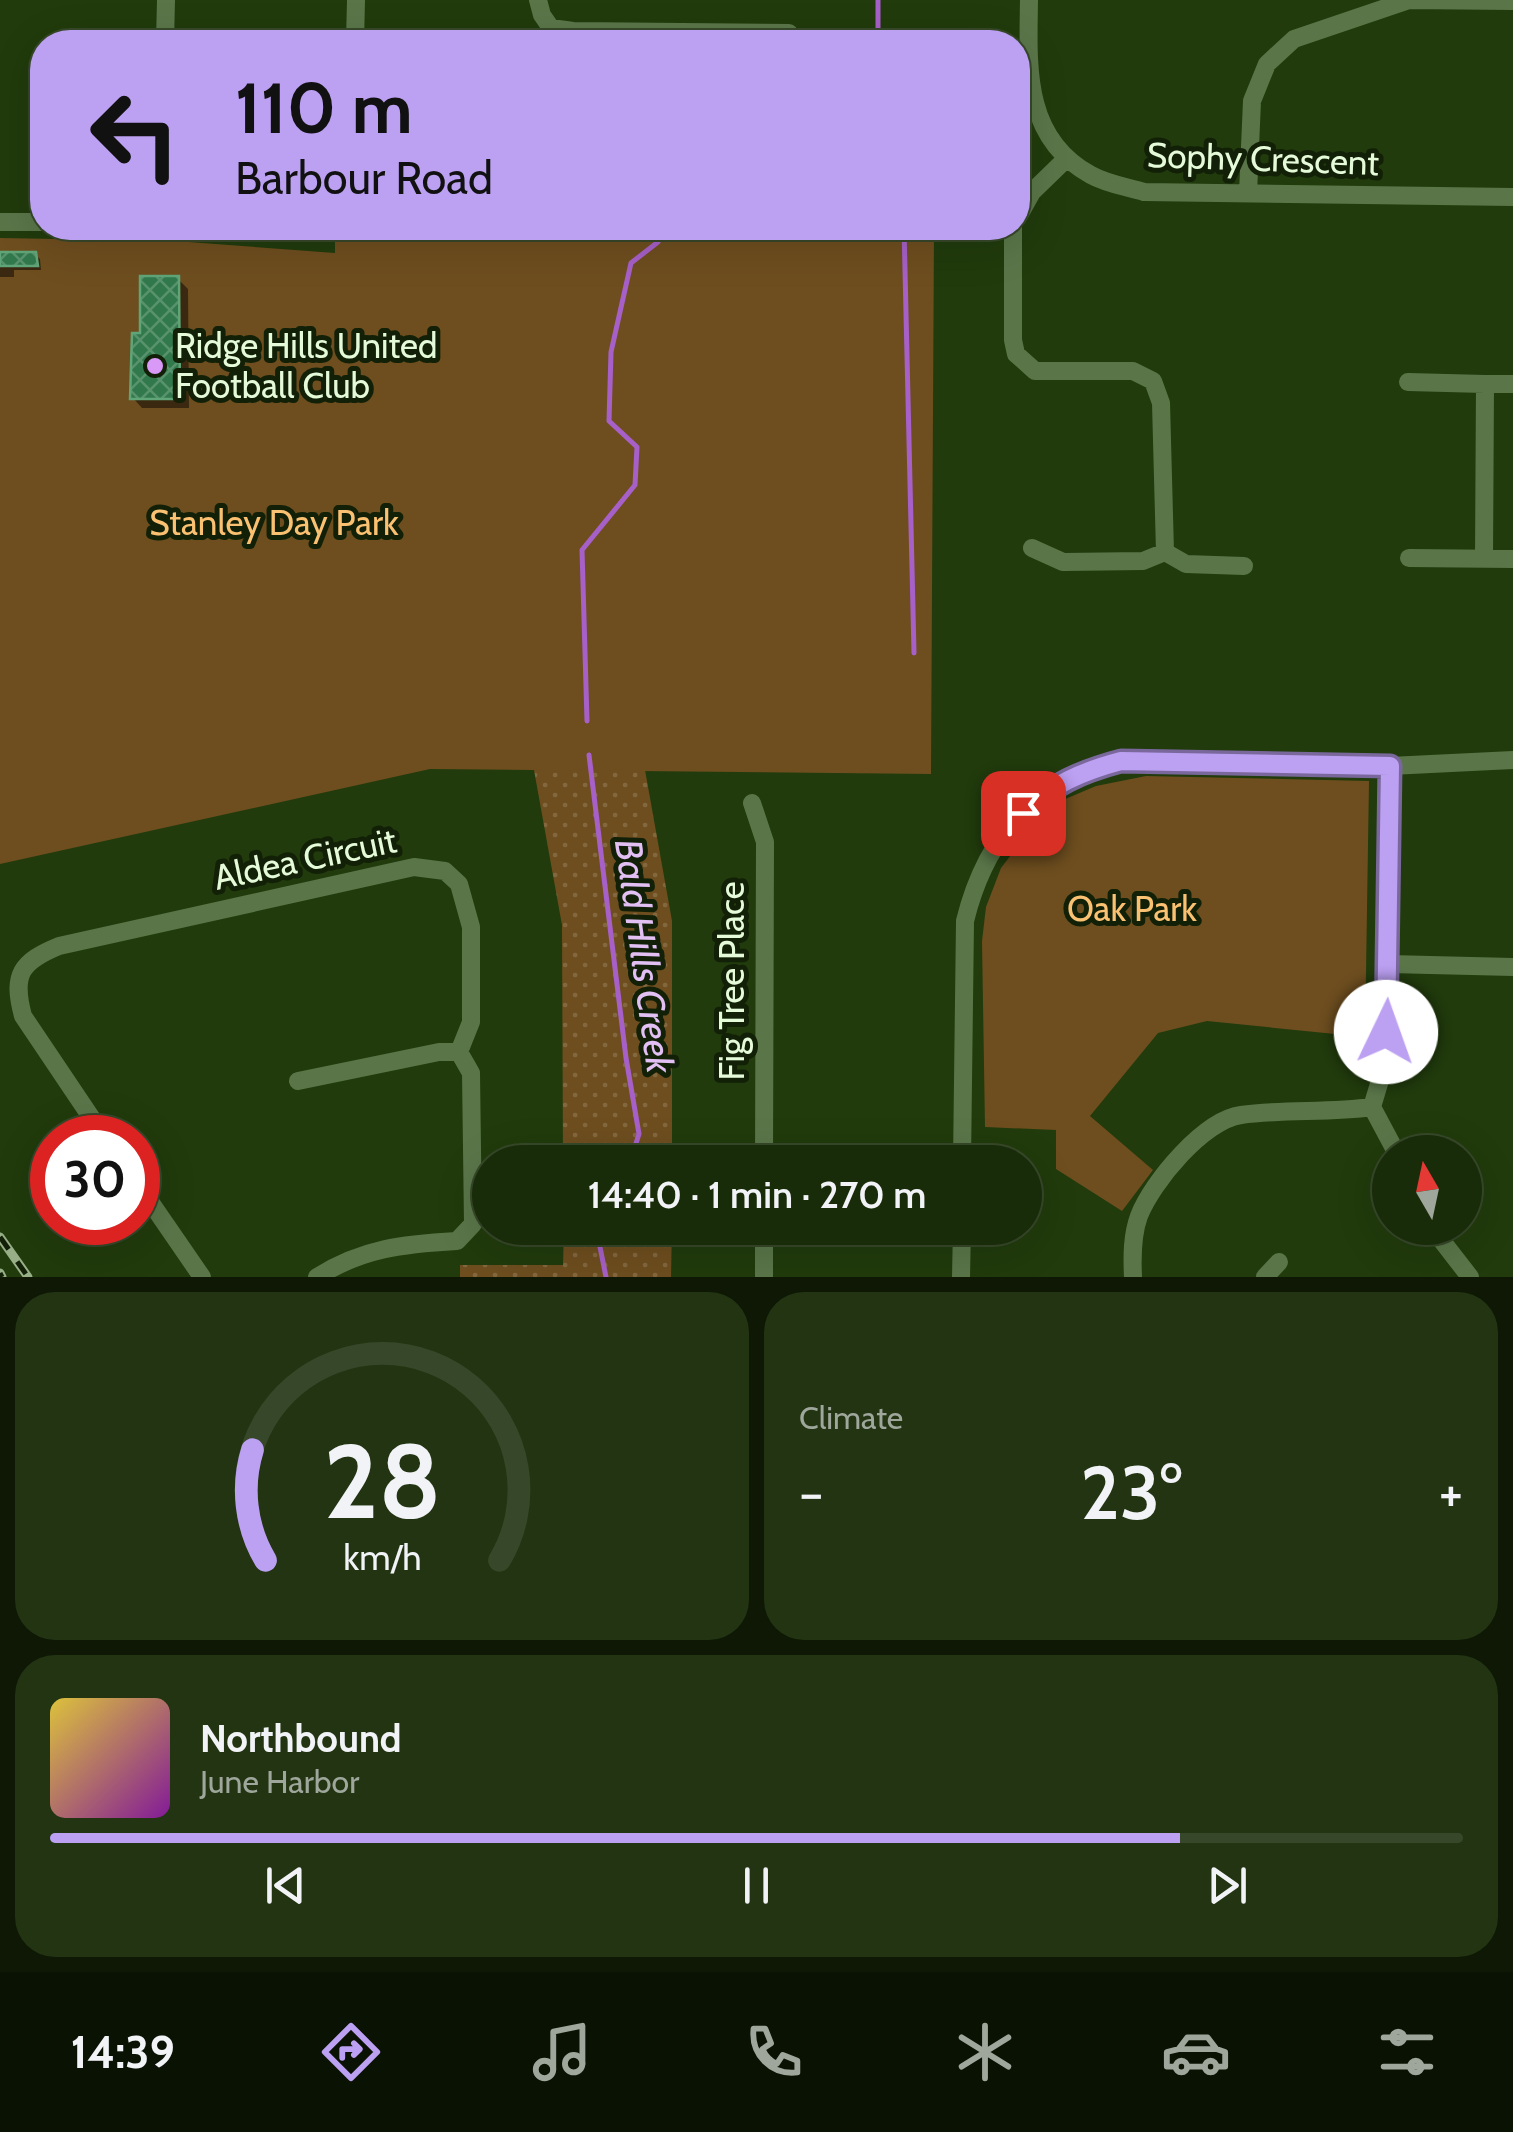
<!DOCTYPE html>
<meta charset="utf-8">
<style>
:root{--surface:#192c09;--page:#223412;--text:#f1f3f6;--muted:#9fa79c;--line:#37482a;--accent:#bca0f2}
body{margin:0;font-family:Cabin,sans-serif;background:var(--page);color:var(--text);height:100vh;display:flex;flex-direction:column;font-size:38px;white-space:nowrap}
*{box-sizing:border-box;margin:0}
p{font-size:32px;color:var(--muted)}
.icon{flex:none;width:55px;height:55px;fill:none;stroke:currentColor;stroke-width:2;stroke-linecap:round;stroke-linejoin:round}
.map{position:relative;height:1277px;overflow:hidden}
.details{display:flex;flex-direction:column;gap:15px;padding:15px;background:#0e1805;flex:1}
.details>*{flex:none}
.banner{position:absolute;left:30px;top:30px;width:1000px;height:210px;border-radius:40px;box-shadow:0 10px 40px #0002,0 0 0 2px var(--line);background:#bca0f2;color:#111;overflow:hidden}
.needle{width:65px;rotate:351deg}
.buttons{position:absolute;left:1372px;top:1135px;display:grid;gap:20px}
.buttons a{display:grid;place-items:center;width:110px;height:110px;border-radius:50%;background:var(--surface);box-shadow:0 10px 40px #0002,0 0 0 2px var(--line);font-size:50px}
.speed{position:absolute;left:30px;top:1115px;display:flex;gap:20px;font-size:50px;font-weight:700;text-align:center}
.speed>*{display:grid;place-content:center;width:130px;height:130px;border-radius:50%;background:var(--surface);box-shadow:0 10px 40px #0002,0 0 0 2px var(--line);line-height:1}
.speed .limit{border:15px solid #d22;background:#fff;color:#111}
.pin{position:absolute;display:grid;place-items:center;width:85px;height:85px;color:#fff;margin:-42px;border-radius:20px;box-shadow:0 5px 15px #0006}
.me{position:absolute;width:110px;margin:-55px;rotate:3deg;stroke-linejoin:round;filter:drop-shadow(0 0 8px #0008)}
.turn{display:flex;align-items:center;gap:35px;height:210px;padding:0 40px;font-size:45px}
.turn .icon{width:130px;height:130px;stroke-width:2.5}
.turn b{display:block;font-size:70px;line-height:85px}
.big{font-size:75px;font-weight:600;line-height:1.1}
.details .tile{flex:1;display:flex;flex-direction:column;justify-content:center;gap:15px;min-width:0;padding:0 35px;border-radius:40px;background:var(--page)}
.details .dial{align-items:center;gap:0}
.dial svg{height:260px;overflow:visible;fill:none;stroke:var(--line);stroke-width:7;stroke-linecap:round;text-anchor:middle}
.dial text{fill:var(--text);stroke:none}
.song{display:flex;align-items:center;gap:30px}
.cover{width:120px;height:120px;border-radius:15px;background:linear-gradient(135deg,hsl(50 70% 55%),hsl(290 70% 35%))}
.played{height:10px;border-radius:5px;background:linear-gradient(90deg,var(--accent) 80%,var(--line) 80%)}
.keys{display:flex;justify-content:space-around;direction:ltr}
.heat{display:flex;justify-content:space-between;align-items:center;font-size:55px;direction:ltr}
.details .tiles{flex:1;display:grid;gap:15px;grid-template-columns:1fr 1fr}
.tile:last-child{grid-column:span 2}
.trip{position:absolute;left:472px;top:1145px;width:570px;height:100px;border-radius:50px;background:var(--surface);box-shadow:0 10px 40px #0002,0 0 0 2px var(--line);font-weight:600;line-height:100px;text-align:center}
.menu{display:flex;height:160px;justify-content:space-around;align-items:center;background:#0a1204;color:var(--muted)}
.menu .icon{width:70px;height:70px}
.menu .active{color:var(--accent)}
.menu b{font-size:45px;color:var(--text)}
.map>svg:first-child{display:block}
</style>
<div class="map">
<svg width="1513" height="1277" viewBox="0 0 1513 1277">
<defs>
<pattern id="grass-dots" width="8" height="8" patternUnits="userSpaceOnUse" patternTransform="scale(2.5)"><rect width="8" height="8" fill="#6e4e1f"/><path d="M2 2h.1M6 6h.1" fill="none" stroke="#83683f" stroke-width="1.8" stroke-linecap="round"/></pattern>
<pattern id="building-cross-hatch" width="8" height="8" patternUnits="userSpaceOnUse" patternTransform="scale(2.5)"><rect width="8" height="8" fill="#32784d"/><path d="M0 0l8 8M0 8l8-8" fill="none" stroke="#59936e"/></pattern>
</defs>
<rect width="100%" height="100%" fill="#213b0c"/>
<path fill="url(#grass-dots)" d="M534,770H645L672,921V1162H563L562,925Z
M564,1228H672L671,1277H460V1265H563Z"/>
<path fill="#6e4e1f" d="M335,228H934L931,774L430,769L0,864V238L175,241L335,253Z
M1146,776L1369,781L1365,1037L1207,1021L1158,1033L1090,1116L1153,1170L1122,1211L1056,1169V1130L985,1127L982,941L986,907L1001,868L1039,818L1063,800L1096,786Z"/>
<path fill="#0007" d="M0,254H35L40,259L41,270H14V277H0Z
M178,279L188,289L189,408H142L133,398L143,335Z"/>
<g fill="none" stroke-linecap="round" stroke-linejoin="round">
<path stroke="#a760c8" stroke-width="5" d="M878,0V42
M904,228L914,653
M675,236L697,228
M587,721L582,550L635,485L637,447L609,421L611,352L631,263L658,242
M589,755L626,1058L639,1134L630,1162
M606,1277L600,1247L607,1228"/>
</g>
<path fill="url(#building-cross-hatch)" stroke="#60a578" stroke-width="2.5" d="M0,252H36L38,266H0Z
M140,276H179L180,399H130L132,333H140Z"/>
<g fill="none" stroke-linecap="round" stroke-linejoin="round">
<path stroke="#5a7649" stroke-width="18" d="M538,0L542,15L551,28L543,42
M1029,0C1028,67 1023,138 1091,175C1107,184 1127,187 1144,192L1513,197
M551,28L573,31L789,33
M165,42L166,0
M355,42L356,0
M1248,193L1252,101L1267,64L1294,39L1409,0L1513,1
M1018,217L1032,192L1066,159
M0,222H42
M1013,228V340L1016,354L1035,371H1133L1153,381L1161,403L1165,552L1186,564L1244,566
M1408,382L1485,384L1484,559
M1485,384H1513
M1032,548L1063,562L1143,561L1165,552
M1409,558L1513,559
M1390,766L1389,964L1384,1067L1372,1107L1396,1152
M752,803L765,842L764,1162
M1389,964L1513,967
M298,1081L439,1052H459
M105,1138L23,1016C12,975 20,962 59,946L414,867L445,871L459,884L471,927V1022L459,1052L471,1073L473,1224L457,1241C404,1244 363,1248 317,1277
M962,1162L965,921C986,835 1040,772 1131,760L1390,766L1513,760
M138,1184L202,1277
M1432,1228L1470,1277
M764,1277V1242L768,1228
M961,1277L962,1228
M1133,1277C1132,1256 1132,1235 1139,1216C1152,1182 1204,1120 1241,1115C1284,1109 1329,1113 1372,1107
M1265,1277L1279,1262"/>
<g stroke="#97ae87" stroke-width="9">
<path id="rail" d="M0,1237L28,1277
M0,1273L2,1277"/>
</g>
<use href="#rail" stroke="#112006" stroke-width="5" stroke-dasharray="15" stroke-linecap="butt"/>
</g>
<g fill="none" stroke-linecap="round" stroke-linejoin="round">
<g stroke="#7a689d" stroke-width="25">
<path id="route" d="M1023,813C1050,785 1083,771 1121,761L1390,766L1386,1032"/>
</g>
<use href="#route" stroke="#bca0f2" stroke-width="18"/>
</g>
<circle fill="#d99af7" stroke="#112006" stroke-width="4" cx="155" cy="366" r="10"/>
<g text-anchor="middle" stroke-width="10" stroke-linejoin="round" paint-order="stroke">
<g font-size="35" fill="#e5fad9" stroke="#112006">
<text transform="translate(1263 159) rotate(2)" y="12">Sophy Crescent</text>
<text transform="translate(305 859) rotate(-12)" y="12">Aldea Circuit</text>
<text transform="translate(732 981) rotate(-90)" y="12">Fig Tree Place</text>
</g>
<g font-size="35" fill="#e5fad9" stroke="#112006" text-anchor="start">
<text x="175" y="358">Ridge Hills United<tspan x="175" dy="40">Football Club</tspan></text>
</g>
<g font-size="35" fill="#fbc172" stroke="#112006">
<text x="274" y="535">Stanley Day Park</text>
<text x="1132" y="921">Oak Park</text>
</g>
<g font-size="38" font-style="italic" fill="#e2c0f4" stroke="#112006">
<text transform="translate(644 956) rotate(82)" y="13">Bald Hills Creek</text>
</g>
</g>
</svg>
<div class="buttons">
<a><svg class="needle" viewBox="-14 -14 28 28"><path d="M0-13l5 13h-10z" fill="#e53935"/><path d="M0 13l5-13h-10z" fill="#9fa79c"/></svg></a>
</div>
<div class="speed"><div class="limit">30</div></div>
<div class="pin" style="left:1023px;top:813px;background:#d93025"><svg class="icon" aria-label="arrive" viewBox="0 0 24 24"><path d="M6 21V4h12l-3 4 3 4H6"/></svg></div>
<svg class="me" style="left:1386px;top:1032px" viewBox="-20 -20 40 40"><circle r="19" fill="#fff"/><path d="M0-13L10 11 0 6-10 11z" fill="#bca0f2"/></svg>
<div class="trip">14:40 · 1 min · 270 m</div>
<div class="banner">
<div class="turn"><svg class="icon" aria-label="left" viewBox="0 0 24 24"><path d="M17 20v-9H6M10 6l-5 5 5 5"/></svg><div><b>110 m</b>Barbour Road</div></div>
</div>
</div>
<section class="details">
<div class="tiles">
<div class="tile dial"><svg viewBox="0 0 100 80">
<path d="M14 69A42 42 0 1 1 86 69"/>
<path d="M14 69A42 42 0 0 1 10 35" stroke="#bca0f2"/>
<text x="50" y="56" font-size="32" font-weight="700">28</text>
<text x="50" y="72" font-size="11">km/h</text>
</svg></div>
<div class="tile"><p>Climate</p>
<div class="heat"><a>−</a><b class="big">23°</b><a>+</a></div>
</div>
<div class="tile">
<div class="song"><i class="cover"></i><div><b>Northbound</b><p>June Harbor</p></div></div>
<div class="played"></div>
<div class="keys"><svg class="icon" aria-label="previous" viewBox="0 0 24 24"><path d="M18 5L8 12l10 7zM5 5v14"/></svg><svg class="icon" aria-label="pause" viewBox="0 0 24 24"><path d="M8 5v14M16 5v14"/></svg><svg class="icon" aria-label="next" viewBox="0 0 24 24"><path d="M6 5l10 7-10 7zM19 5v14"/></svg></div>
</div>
</div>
</section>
<nav class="menu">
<b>14:39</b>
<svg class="icon active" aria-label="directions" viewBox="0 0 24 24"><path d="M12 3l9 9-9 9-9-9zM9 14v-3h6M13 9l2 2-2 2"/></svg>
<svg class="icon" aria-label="music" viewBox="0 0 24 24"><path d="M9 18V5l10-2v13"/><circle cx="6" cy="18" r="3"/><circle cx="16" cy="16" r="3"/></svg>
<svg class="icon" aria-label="phone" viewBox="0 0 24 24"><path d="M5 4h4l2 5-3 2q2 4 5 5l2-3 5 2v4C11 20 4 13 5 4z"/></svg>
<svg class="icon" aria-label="climate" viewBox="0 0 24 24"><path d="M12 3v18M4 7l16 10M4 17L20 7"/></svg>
<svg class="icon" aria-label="car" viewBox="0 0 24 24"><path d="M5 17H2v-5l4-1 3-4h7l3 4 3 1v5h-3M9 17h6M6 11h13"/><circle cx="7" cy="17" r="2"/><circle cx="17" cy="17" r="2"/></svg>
<svg class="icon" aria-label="filters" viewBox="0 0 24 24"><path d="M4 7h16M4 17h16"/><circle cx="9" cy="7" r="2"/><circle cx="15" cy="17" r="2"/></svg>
</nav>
